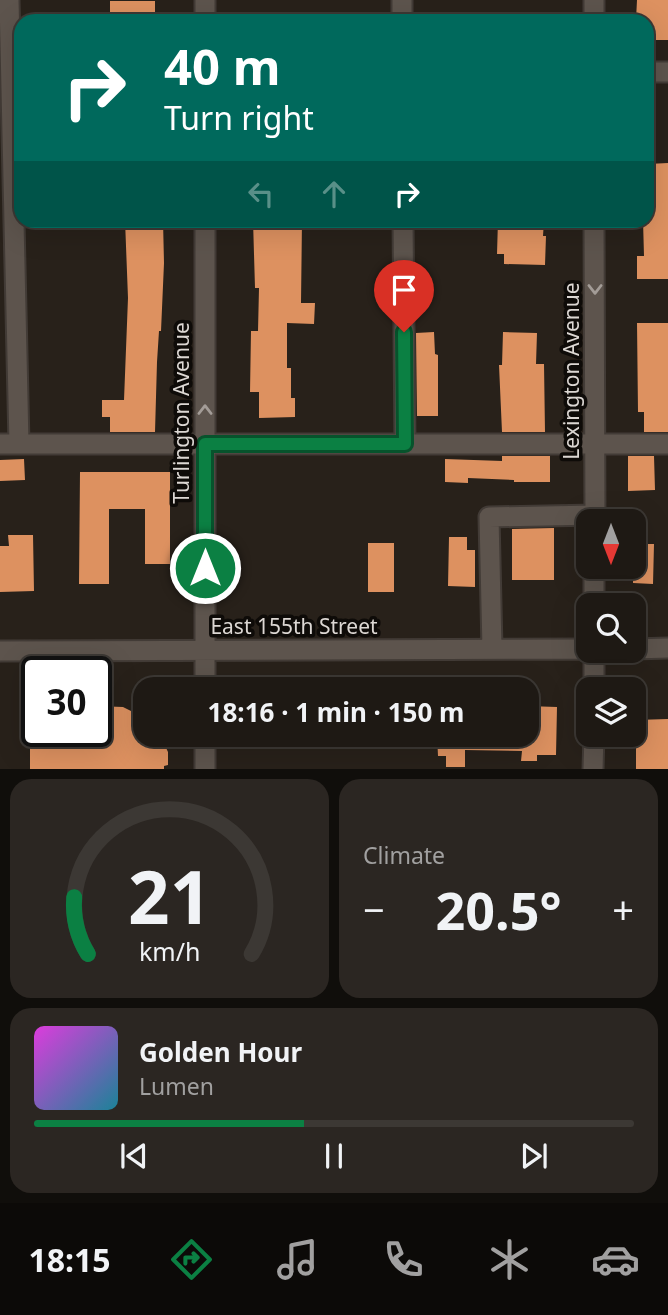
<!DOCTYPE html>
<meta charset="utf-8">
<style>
:root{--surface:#1e1914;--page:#2b2622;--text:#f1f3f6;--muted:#a1a0a0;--line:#3c3834;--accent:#0b8043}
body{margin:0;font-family:"Noto Sans",sans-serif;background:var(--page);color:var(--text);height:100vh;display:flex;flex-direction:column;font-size:26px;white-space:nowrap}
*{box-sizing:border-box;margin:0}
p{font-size:23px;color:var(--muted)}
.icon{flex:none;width:38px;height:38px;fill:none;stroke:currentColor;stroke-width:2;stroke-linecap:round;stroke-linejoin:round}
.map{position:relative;height:769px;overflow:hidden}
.details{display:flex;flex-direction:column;gap:10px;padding:10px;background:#100e0b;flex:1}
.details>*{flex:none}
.guide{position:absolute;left:14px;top:14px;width:640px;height:214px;border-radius:21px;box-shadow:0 7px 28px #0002,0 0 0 2px var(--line);background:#00695c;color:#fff;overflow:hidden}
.needle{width:46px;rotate:180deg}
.fabs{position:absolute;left:576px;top:509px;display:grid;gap:14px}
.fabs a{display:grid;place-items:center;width:70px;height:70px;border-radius:14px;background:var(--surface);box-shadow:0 7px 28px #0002,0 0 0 2px var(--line);font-size:35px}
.speed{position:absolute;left:21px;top:656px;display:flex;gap:14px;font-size:35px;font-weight:700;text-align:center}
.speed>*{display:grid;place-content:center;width:91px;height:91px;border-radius:50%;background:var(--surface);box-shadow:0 7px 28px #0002,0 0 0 2px var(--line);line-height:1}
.speed .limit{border:4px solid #111;border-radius:10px;background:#fff;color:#111}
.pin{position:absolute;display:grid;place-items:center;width:60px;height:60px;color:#fff;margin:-72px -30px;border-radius:50% 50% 50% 0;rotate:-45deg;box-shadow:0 0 7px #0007}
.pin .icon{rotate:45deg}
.me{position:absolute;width:77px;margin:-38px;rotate:0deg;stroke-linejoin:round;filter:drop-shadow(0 0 5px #0008)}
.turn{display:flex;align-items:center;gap:24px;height:147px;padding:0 35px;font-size:32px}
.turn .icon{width:91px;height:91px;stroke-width:2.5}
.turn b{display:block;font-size:49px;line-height:60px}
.lanes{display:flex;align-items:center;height:66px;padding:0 35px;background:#0003;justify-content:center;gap:35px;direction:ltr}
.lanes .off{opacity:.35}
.big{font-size:52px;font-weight:700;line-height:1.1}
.details .widget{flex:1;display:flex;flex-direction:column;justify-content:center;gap:10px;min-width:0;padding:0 24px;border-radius:21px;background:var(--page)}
.details .dial{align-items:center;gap:0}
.dial svg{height:182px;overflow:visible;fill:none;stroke:var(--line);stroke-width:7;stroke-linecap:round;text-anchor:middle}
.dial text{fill:var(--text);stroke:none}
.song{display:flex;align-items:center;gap:21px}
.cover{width:84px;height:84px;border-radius:10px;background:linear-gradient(135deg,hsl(300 70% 55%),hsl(190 70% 35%))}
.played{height:7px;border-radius:4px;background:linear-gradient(90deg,var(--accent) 45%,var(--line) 45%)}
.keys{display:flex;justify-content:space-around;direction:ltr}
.heat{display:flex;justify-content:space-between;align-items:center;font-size:38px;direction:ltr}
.details .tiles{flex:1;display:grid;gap:10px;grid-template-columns:1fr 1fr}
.widget:last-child{grid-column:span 2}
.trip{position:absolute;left:133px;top:677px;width:406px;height:70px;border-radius:21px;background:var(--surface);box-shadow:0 7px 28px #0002,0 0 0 2px var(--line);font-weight:700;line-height:70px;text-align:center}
.menu{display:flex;height:112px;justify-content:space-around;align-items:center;background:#0c0a08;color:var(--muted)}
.menu .icon{width:49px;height:49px}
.menu .on{color:var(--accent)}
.menu b{font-size:32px;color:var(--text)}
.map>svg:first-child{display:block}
</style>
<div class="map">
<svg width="668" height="769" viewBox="0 0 668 769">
<rect width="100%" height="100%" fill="#28211a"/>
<path fill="#dd9160" d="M637,0H668V40H648V20H636Z
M110,1H155V21H110Z
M668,163V279H637V256H644L643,220L649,219L648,164Z
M125,220H163L164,263L161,331H159L157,362L155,432H110V417H102V400H124L128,298Z
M253,220H302L301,303H315L314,324L287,323V368H291V398H295V417L259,418V392H250L251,331H258L259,288H255Z
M498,220H544L543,236H546L545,265L504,264V254H497Z
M637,323H668V432H644V412H638Z
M434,332L435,354L438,355V416H417L416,333Z
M503,332L537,333L536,364H544L545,432H502L499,365H502Z
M502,456H550V482H514V480L468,478V483L445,482V459L502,461Z
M628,456H654L655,490L628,491Z
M24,459L25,480L0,481V460Z
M80,472H170V564H145V509H109V584H79Z
M554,528V580H512V529Z
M8,535H33L34,591L0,592V546H9Z
M449,537H467V550H475V587L448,586Z
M368,543H394V592H368Z
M634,544H654L653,584L633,583Z
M96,706L123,707L145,718V735H160L168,752V765L164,766V769H30V732H96Z
M527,706L557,707L556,755H537V761H521L522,751L465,750V767H446V756H438L437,735H527Z
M668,719V769H636V720Z"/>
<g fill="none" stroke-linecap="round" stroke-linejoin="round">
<g stroke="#423b36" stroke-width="23">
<path id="minor" d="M9,0L19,444
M205,0V21
M402,0V21
M594,0V21
M648,72H668
M205,220V690
M403,220L405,444
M594,220L595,522
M0,444H668
M594,606V567
M492,649L489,517L595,515
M634,649L668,648
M0,651L588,649
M594,690V651
M205,735V769
M593,769L594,735"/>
</g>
<use href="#minor" stroke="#5d544d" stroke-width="19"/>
</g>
<defs><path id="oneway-chevron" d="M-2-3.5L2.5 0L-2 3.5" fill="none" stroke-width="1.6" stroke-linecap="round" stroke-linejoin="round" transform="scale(1.75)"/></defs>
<g stroke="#a39c97">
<use href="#oneway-chevron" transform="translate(595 289) rotate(90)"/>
<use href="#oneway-chevron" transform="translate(205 410) rotate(-90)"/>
</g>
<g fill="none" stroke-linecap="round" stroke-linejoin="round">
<g stroke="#07532c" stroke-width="18">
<path id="route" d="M205,568V444H405L404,332"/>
</g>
<use href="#route" stroke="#0b8043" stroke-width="12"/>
</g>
<g text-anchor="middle" stroke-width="7" stroke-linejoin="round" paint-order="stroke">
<g font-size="21" fill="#dcd7d3" stroke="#0e0b08">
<text transform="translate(572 371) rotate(-90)" y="7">Lexington Avenue</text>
<text transform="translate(182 413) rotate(-90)" y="7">Turlington Avenue</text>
<text x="294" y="634">East 155th Street</text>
</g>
</g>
</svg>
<div class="fabs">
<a><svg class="needle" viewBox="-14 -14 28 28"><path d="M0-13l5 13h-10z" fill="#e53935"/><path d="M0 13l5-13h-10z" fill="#a1a0a0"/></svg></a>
<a><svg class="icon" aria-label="search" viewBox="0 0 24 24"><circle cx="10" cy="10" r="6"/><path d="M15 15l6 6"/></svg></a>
<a><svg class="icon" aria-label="layers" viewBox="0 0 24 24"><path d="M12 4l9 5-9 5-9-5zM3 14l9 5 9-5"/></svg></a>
</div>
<div class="speed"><div class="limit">30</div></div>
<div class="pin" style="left:404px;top:332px;background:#d93025"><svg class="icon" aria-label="arrive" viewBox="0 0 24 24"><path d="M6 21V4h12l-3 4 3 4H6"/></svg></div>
<svg class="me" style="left:205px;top:568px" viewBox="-20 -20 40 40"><circle r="17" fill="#0b8043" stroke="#fff" stroke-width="3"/><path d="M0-11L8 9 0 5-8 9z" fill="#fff"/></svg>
<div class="trip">18:16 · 1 min · 150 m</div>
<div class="guide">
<div class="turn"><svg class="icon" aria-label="right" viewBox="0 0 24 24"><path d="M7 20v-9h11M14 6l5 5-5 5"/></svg><div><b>40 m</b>Turn right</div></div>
<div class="lanes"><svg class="icon off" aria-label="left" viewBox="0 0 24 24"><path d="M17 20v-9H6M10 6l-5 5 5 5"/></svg><svg class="icon off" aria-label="ahead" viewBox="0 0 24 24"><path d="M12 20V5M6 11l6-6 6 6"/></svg><svg class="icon" aria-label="right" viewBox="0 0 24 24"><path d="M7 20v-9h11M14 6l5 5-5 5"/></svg></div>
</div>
</div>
<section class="details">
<div class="tiles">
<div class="widget dial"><svg viewBox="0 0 100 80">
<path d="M14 69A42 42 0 1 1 86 69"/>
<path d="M14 69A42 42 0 0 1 8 44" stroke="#0b8043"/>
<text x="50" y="56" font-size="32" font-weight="700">21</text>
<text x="50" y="72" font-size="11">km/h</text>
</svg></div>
<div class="widget"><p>Climate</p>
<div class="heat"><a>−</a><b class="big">20.5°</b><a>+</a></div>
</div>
<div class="widget">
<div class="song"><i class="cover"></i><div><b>Golden Hour</b><p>Lumen</p></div></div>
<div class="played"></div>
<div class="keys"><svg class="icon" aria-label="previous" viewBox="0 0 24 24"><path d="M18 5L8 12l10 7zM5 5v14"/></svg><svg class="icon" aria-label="pause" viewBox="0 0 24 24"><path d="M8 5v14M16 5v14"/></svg><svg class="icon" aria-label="next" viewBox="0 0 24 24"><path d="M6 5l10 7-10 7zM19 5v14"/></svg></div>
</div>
</div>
</section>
<nav class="menu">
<b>18:15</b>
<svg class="icon on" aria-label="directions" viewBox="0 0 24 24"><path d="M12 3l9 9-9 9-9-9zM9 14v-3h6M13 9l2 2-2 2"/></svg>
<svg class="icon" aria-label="music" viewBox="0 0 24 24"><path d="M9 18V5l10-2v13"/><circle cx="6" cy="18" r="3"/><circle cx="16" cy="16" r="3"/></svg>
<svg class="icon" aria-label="phone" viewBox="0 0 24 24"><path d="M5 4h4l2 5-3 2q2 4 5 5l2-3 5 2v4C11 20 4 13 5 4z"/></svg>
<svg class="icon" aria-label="climate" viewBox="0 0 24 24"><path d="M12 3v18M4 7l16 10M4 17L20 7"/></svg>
<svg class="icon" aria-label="car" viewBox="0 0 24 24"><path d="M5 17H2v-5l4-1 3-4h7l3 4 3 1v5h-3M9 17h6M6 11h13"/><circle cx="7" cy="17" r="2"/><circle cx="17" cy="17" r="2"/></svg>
</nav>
